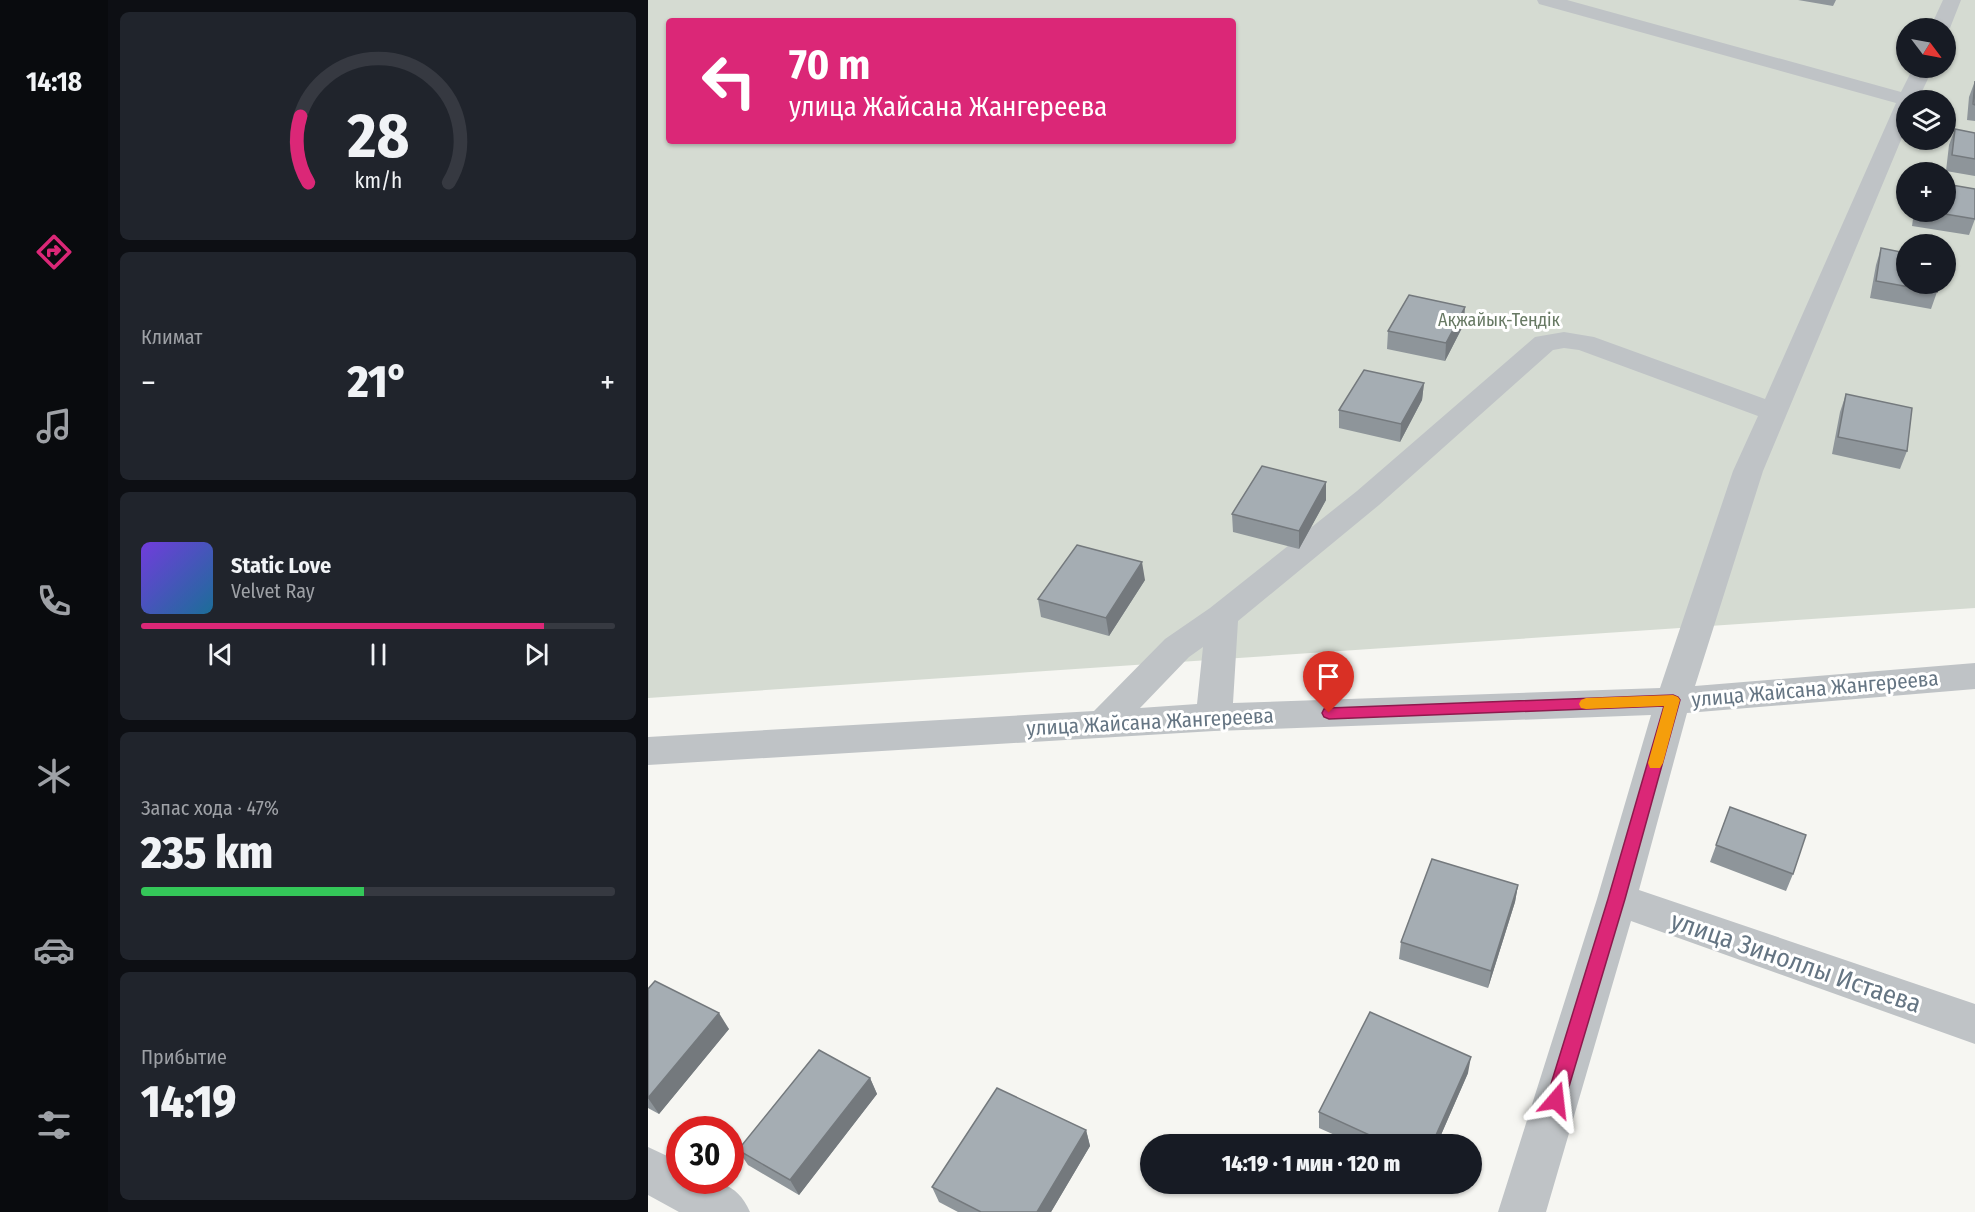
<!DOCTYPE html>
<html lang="ru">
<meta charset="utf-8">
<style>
:root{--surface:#171b24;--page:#20242c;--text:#f1f3f6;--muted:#9ea1a6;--line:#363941;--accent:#db2777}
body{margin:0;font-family:"Fira Sans Condensed",sans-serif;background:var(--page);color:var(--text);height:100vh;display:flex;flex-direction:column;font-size:22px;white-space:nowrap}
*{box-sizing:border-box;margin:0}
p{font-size:20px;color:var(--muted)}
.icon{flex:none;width:33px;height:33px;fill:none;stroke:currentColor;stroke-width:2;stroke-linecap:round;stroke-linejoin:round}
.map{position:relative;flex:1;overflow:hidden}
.sheet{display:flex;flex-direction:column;gap:12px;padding:12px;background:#0d0f14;width:540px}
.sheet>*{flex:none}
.banner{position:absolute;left:18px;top:18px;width:570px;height:126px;border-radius:6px;box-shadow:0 2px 4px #0004;background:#db2777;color:#fff;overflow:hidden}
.needle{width:39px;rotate:122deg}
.fabs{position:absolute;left:1248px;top:18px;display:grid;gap:12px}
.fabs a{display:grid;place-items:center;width:60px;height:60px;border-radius:50%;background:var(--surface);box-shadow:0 2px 4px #0004;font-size:30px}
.speed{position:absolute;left:18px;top:1116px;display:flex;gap:12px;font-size:30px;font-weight:700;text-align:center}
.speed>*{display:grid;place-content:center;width:78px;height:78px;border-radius:50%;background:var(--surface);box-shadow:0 2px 4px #0004;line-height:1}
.speed .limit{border:9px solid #d22;background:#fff;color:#111}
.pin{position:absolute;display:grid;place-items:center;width:51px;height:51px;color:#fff;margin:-62px -26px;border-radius:50% 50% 50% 0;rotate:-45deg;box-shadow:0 0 6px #0007}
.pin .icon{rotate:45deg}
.me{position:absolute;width:66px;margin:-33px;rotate:17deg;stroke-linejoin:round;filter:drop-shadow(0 0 4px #0008)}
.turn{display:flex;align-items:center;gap:21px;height:126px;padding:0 24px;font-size:27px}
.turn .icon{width:78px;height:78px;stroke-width:2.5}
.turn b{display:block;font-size:42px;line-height:51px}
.big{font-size:45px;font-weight:800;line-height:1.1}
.sheet .card{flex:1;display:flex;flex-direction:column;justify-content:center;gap:9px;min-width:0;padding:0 21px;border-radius:9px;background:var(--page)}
.sheet .dial{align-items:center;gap:0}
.dial svg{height:156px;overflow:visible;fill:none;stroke:var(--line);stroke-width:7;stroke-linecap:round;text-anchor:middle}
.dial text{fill:var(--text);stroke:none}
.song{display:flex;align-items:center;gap:18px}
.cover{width:72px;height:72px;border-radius:9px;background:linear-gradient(135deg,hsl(260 70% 55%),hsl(200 70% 35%))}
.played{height:6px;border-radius:3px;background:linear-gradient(90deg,var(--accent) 85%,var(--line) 85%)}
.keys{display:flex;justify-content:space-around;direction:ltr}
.heat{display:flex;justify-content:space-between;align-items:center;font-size:33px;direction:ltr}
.charge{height:9px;border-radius:4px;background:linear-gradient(90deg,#34c759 47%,var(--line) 0)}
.trip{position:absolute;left:492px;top:1134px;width:342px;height:60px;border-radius:30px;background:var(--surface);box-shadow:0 2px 4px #0004;font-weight:800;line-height:60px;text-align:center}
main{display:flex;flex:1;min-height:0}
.dock{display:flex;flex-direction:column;width:108px;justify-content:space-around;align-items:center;background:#090b0e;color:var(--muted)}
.dock .icon{width:42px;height:42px}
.dock .selected{color:var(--accent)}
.dock b{font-size:27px;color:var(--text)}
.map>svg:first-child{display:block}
</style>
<main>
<nav class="dock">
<b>14:18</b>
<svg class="icon selected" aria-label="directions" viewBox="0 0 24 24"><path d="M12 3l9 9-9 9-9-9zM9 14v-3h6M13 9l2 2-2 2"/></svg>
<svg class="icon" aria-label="music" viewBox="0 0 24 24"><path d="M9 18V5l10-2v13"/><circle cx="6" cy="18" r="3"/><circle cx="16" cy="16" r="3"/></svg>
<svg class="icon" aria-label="phone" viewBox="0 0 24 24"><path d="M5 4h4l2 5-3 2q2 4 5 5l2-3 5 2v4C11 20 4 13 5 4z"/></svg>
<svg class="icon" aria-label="climate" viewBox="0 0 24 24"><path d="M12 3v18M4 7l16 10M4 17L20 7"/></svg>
<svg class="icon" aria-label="car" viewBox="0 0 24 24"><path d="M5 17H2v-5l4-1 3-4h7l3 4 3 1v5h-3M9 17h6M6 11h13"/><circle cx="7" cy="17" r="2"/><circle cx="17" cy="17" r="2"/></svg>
<svg class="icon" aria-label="filters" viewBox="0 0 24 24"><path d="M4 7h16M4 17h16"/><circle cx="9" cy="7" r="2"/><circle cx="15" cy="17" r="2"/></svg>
</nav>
<section class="sheet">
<div class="card dial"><svg viewBox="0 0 100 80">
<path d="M14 69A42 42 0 1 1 86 69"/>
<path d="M14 69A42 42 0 0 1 10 35" stroke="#db2777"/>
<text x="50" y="56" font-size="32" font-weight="700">28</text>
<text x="50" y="72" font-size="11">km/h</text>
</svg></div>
<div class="card"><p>Климат</p>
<div class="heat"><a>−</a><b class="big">21°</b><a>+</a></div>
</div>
<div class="card">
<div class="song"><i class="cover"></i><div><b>Static Love</b><p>Velvet Ray</p></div></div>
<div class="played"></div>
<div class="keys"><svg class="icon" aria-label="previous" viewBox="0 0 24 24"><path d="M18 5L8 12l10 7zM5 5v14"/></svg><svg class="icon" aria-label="pause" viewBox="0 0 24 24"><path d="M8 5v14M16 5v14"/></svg><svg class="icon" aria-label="next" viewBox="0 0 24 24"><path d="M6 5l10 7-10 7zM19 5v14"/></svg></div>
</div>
<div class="card"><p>Запас хода · 47%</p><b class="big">235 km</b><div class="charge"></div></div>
<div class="card"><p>Прибытие</p><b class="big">14:19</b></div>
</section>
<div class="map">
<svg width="1327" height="1212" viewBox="0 0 1327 1212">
<rect width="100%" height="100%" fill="#f6f6f2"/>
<path fill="#d5dbd2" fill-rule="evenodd" d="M0,0H1327V608L0,698ZM21,21H585V141H21ZM1258,28H1298V68H1258ZM1258,100H1298V140H1258ZM1258,172H1298V212H1258ZM1258,244H1298V284H1258Z"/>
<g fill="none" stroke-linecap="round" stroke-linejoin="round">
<path fill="#bfc3c6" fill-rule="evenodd" d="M889,0H919L1253,92L1265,68H1285L1270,100H1258V128L1115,471L1047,686L1327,663V689L1039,713L991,890L1327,1004V1044L983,921L898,1212H850L949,899L1003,715L566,731L0,765V737L446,711L517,639L562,608L709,491L887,337L916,332L946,337L1117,399L1248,103L891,4ZM916,348L931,350L1110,416L1085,471L1012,688L585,703L590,621L731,505L905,350ZM555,647L549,704L492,708L541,657Z
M1295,0H1313L1302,28L1298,32V28H1282Z
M0,1147L32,1162V1180C63,1180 88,1179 102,1212H31L0,1195Z"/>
</g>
<path fill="#8e959a" d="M1150,0H1188L1185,6Z
M1327,81V121L1319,120L1321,97Z
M1307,129L1327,133V176L1298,171L1301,145Z
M1266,212H1298L1327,219L1321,235L1264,226Z
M1233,248L1289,292L1283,309L1222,298L1228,265Z
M816,324L797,361L739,349L740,331Z
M776,383L774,400L752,442L691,428V410Z
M1198,394L1259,451L1252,469L1184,454L1192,412Z
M678,482V500L651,549L585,532L584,514Z
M497,580L461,636L393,617L390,599Z
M1082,807L1145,874L1138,891L1062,862Z
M870,885L867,902L840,988L751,959L753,942Z
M0,989L81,1029L11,1114L0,1108Z
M820,1073L789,1144H707L671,1128V1112Z
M222,1078L229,1094L151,1195L100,1165L90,1150Z
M438,1130L442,1146L403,1212H310L291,1202L284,1187Z"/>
<path fill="#74797d" d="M817,307L816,324L797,361L798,343Z
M776,383L774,400L752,442L753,424Z
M678,482V500L651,549V531Z
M494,562L497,580L461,636L458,618Z
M870,885L867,902L840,988L843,971Z
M71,1013L81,1029L11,1114L0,1098Z
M823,1057L820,1073L789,1144H784Z
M222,1078L229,1094L151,1195L142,1180Z
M438,1130L442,1146L403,1212H389Z"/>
<path fill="#a5adb3" stroke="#74797d" stroke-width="1.5" d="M1327,81V105L1325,104Z
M1307,129L1327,133V159L1304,155Z
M1298,184L1327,189V219L1285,212H1298Z
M1233,248L1258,253V284H1290L1289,292L1228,281Z
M761,295L817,307L798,343L740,331Z
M716,370L776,383L753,424L691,410Z
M1198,394L1264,408L1259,451L1190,437Z
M614,466L678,482L651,531L584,514Z
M429,545L494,562L458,618L390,599Z
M1082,807L1158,835L1145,874L1068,845Z
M784,859L870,885L843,971L753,942Z
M7,981L71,1013L0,1098V989Z
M722,1012L823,1057L784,1144H741L671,1112Z
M171,1050L222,1078L142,1180L90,1150Z
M349,1088L438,1130L389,1212H333L284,1187Z"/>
<path fill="#db2777" stroke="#8e194d" stroke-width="1.5" d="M1025,695L1030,697L1032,700L977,899L917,1100L914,1106L908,1109L901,1106L898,1100L960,899L1016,706L681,719L676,717L674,713L676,709L681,708Z"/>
<path fill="#f59e0b" d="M1025,695L1030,697L1032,700L1015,763L1012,768H1002L1000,763L1016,706L938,709L933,708L931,704L933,700L938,698Z"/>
<g text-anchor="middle" stroke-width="6" stroke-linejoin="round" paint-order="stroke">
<g font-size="18" fill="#687a64" stroke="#fff">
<text x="851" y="326">Ақжайық-Теңдік</text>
</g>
<g font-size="21" fill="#657583" stroke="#fff">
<text transform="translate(1167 689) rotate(-5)" y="7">улица Жайсана Жангереева</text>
<text transform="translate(502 722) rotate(-3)" y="7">улица Жайсана Жангереева</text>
</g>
<g font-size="26" fill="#657583" stroke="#fff">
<text transform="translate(1148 962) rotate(19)" y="9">улица Зиноллы Истаева</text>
</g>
</g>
</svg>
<div class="fabs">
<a><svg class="needle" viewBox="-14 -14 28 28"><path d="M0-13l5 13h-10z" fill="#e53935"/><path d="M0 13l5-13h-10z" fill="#9ea1a6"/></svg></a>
<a><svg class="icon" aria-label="layers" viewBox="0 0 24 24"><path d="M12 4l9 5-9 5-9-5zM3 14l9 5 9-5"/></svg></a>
<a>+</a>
<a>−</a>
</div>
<div class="speed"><div class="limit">30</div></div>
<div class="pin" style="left:681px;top:713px;background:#d93025"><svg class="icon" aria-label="arrive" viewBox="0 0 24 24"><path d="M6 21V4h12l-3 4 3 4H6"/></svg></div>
<svg class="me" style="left:908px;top:1100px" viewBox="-20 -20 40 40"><path d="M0-17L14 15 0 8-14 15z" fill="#db2777" stroke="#fff" stroke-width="4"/></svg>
<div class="trip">14:19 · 1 мин · 120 m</div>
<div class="banner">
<div class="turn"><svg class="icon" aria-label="left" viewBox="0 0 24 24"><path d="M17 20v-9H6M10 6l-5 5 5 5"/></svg><div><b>70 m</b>улица Жайсана Жангереева</div></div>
</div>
</div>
</main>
